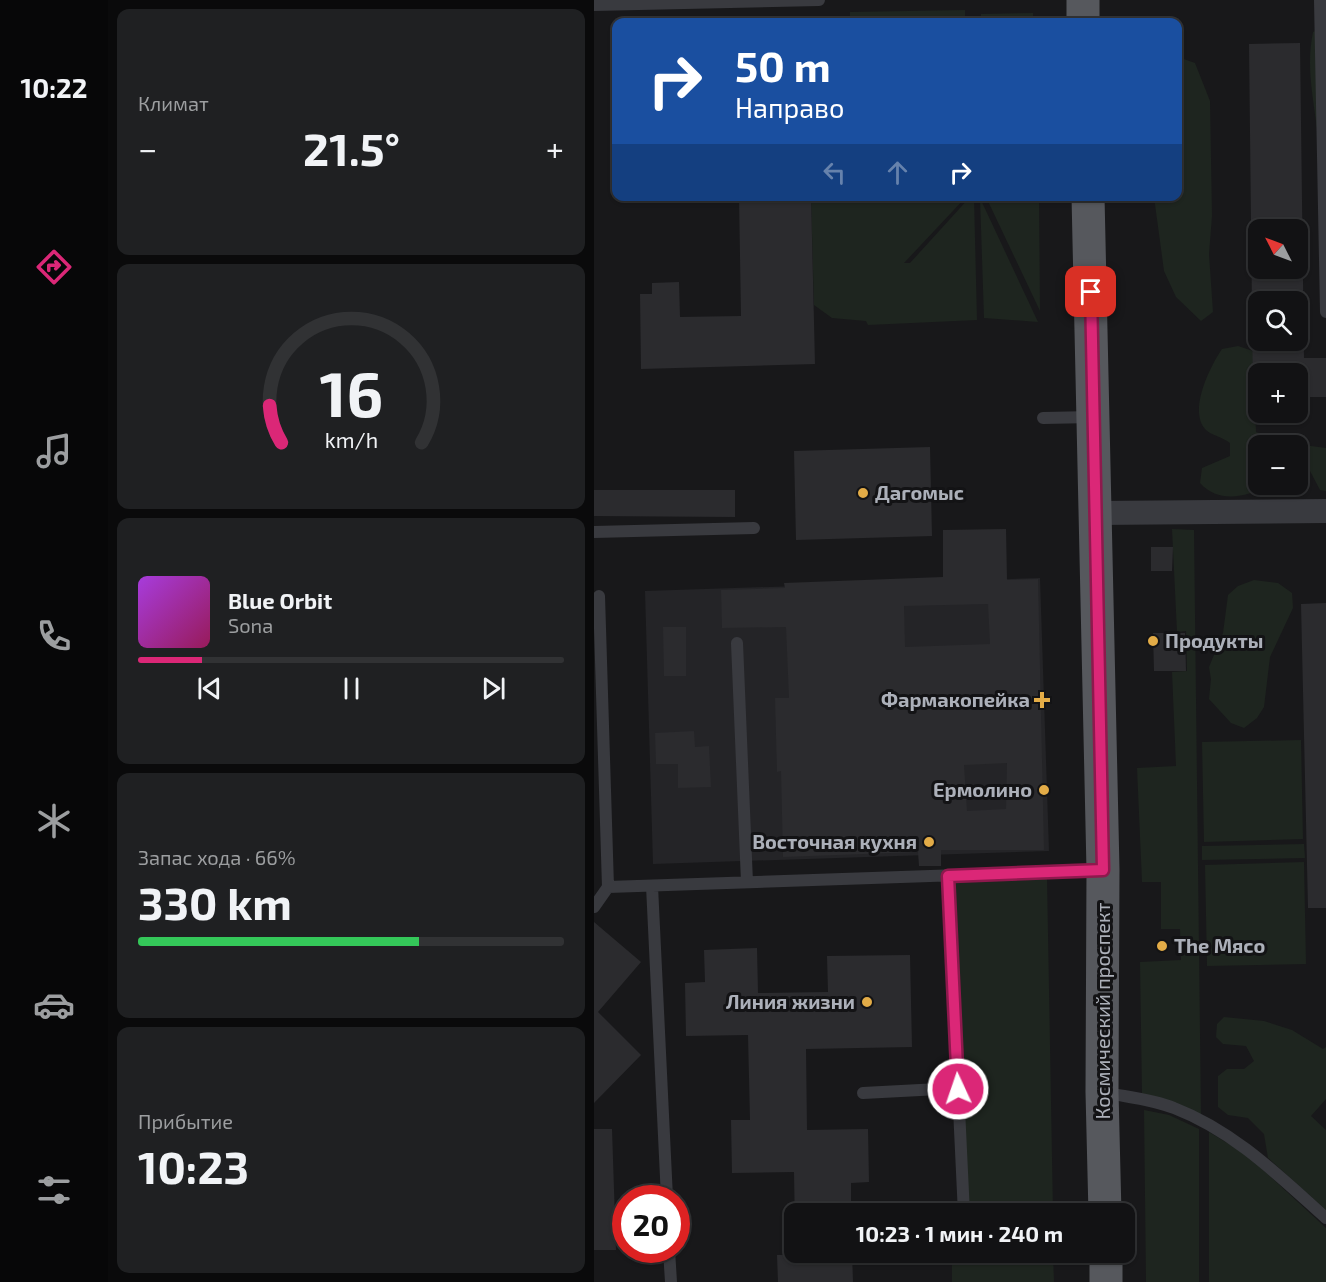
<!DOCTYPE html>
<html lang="ru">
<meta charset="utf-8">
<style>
:root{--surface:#121214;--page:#1f2022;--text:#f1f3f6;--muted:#9c9ea0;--line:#313234;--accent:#db2777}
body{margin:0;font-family:"Exo 2",sans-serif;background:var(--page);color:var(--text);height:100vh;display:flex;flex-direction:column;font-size:22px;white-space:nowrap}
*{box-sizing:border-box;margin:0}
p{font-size:20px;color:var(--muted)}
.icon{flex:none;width:33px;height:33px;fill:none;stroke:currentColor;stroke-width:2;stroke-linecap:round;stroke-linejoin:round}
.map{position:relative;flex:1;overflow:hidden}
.drawer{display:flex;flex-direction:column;gap:9px;padding:9px;background:#0a0a0b;width:486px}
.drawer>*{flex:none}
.banner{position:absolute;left:18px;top:18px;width:570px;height:183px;border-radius:12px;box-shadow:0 2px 4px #0004,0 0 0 2px var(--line);background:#1a4fa0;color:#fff;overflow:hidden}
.needle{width:39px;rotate:312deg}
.fabs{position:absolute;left:654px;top:219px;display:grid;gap:12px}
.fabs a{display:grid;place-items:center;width:60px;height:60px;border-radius:12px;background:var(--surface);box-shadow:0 2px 4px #0004,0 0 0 2px var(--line);font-size:30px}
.speed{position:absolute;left:18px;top:1185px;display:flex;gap:12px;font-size:30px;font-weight:700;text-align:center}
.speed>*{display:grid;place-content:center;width:78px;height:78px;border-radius:50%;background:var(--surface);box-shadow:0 2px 4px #0004,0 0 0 2px var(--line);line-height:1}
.speed .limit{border:9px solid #d22;background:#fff;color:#111}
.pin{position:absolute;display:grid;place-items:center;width:51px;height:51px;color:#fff;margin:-26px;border-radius:12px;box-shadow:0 3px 9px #0006}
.me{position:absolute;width:66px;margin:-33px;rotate:357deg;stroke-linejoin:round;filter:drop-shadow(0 0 4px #0008)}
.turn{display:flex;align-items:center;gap:21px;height:126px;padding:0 24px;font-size:27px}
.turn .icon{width:78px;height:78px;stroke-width:2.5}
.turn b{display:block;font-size:42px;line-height:51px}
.lanes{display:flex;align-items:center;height:57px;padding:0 24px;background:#0003;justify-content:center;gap:30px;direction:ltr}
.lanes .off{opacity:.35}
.big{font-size:45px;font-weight:700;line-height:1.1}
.drawer .card{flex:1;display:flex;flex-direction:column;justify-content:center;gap:9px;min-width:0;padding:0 21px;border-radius:12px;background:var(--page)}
.drawer .dial{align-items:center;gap:0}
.dial svg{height:156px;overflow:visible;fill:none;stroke:var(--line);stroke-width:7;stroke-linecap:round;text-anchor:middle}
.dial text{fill:var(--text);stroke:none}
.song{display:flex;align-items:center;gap:18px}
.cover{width:72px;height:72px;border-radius:9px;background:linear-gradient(135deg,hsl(280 70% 55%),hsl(330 70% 35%))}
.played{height:6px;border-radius:3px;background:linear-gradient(90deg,var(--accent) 15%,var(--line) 15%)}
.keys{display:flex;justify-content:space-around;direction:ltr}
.heat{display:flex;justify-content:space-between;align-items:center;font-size:33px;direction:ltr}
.charge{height:9px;border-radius:4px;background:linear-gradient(90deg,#34c759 66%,var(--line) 0)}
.trip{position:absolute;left:190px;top:1203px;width:351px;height:60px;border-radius:12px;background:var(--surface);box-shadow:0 2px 4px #0004,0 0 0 2px var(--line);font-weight:700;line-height:60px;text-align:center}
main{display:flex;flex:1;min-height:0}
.tab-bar{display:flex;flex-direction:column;width:108px;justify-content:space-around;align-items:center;background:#070708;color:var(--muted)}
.tab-bar .icon{width:42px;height:42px}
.tab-bar .on{color:var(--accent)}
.tab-bar b{font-size:27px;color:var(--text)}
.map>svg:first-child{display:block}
</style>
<main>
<nav class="tab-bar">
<b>10:22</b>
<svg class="icon on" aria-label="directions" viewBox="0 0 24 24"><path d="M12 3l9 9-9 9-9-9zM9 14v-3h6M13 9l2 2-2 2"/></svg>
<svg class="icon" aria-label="music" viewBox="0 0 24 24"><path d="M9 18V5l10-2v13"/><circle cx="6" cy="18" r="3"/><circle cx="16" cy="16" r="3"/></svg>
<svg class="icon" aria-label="phone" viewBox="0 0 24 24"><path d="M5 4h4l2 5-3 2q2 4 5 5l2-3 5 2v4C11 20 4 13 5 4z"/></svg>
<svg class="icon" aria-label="climate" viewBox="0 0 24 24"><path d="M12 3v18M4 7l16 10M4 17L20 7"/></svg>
<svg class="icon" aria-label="car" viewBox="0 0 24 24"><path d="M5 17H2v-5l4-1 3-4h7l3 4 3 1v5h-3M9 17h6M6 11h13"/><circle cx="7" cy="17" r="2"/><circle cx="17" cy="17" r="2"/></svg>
<svg class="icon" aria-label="filters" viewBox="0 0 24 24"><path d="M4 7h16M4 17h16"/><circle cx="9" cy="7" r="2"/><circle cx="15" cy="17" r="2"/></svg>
</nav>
<section class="drawer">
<div class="card"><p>Климат</p>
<div class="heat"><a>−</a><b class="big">21.5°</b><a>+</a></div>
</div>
<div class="card dial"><svg viewBox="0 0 100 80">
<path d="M14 69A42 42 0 1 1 86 69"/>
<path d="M14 69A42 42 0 0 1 8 50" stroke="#db2777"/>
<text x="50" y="56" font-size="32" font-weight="700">16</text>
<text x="50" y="72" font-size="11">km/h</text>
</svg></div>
<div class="card">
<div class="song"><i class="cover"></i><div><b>Blue Orbit</b><p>Sona</p></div></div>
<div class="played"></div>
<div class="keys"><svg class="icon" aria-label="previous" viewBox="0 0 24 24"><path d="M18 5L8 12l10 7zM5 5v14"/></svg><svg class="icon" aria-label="pause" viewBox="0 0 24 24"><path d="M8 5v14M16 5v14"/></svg><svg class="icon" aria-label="next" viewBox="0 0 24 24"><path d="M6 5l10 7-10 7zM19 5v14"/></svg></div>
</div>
<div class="card"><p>Запас хода · 66%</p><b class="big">330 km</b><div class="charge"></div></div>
<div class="card"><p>Прибытие</p><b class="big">10:23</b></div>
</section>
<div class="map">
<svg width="732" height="1282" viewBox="0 0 732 1282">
<rect width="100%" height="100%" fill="#18181a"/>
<path fill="#242427" d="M446,578L455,851L59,864L51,591Z"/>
<path fill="#1e251f" d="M371,10V22H256V12Z
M439,13V22H387V14Z
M120,17L179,21L186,22H96Z
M732,26L723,129C719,96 712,66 719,32Z
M584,57L601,63L616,101L618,216L615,254L619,312L607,321L582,297L570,271L560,197L584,196Z
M217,197H372L310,263H316L376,197H380L383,320L274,325L272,321L238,318L220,305Z
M392,197H445L446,311Z
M386,198L444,322L390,318Z
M644,346L659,351L662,432L687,442L732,448V491L726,490L716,471L704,470V446H664V484L676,485C654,496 626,505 606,483L608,468L636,456V443C629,437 616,435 611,429C594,410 617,365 628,349Z
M578,529L600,530L607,1117L548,1095L546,962L587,960L586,929H567V882H548L543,768L582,766L578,672L593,671L592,631L583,632Z
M660,580L684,583L698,593L699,608L676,657L670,707L663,718L650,728L637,723L615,699L617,679L615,667L629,633L634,595L644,586Z
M707,740L709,839L610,842L608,742Z
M710,844L711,858L608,860V846Z
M710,862L712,964L613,966L611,865Z
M453,877L459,1213H373L358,879Z
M630,1017L670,1021L698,1030L729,1049L732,1047V1099L717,1116L732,1130V1210L674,1158L670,1134L654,1118L634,1115L624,1107V1076L633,1069H650L660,1061L652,1046L629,1044L622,1037L623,1024Z
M550,1110L575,1115L605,1129V1282H552Z
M615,1132L653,1155L732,1228V1282H615Z
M358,1253H459L460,1282H358Z"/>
<path fill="#2b2b2e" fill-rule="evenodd" d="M706,43L710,358H732V397H704V374H664V397H659L655,44ZM664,230H704V268H664ZM664,302H704V340H664Z
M145,196H217L221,364L47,369L46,294H58V283L85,282L86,317L147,316Z
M336,447L338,536L202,540L200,451Z
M0,490H141V517L0,516Z
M412,529L413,580L444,579L450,850H347V866H325L324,852L189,857L187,771L183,772L181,698H195L192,627L128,628L127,590L191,588L190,583L349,577V530ZM394,604L396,644L311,647L310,606ZM413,763L412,809L373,811L370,765Z
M557,547H579L578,571H557Z
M732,603V908H714L707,604Z
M69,627H92V676H70Z
M559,633H591L592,671H560Z
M100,731L101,747L115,746L117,787L84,788V764H62L61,733Z
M0,922L47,962L4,1012L47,1055L0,1103Z
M163,948L164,993L234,992L233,956L316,955L318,1047L212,1049L213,1130L274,1129L275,1182L257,1183V1214H201V1229L200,1172L138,1173L137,1120H156L154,1035L92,1036L91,983L111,982L110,950Z
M0,1129H18L22,1250H0Z
M202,1252H258L259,1282H184L183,1255H202Z"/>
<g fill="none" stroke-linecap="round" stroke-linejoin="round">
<path stroke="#393a3f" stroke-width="12" d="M726,0L732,312
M0,5L225,0
M449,418L499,417
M0,532L160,528
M143,643L153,882
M354,876L370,1214
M58,886L73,1198
M14,887L508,870
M0,907L14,887L5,596
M508,1092C532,1097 558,1099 580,1108C640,1131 685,1176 732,1218
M269,1093L364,1088
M75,1250L77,1282"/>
<path stroke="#393a3f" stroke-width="24" d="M503,513L732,511"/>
<path stroke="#56585d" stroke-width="33" d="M489,0V22
M494,196L509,870L508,1092L511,1214
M512,1252V1282"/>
</g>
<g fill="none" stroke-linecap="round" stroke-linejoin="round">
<g stroke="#8e194d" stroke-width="15">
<path id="route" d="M364,1089L354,876L509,870L497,292"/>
</g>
<use href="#route" stroke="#db2777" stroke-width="10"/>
</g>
<g fill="#e3ac47" stroke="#131315" stroke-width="2">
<circle cx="269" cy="493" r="6"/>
<circle cx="559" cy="641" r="6"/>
<path d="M445 691h6v6h6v6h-6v6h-6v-6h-6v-6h6z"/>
<circle cx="450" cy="790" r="6"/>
<circle cx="335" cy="842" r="6"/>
<circle cx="568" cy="946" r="6"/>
<circle cx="273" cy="1002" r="6"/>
</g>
<g text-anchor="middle" stroke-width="6" stroke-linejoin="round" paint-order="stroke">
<g font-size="20" font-weight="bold" fill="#acb0b9" stroke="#131315" text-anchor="end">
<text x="281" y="500" text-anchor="start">Дагомыс</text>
<text x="571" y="648" text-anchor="start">Продукты</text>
<text x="436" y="707">Фармакопейка</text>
<text x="438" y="797">Ермолино</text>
<text x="323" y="849">Восточная кухня</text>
<text x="580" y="953" text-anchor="start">The Мясо</text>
<text x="261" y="1009">Линия жизни</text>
</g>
<g font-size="20" fill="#acb0b9" stroke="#131315">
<text transform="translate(509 1011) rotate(-90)" y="7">Космический проспект</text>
</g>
</g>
</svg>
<div class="fabs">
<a><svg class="needle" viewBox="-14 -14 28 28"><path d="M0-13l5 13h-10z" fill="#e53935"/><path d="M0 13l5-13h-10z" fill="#9c9ea0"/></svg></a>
<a><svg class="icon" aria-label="search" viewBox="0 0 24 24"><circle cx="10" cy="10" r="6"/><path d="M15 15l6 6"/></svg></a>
<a>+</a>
<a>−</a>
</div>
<div class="speed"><div class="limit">20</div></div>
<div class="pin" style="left:497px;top:292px;background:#d93025"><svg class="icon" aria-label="arrive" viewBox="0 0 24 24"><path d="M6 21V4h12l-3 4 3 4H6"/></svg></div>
<svg class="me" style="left:364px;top:1089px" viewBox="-20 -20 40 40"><circle r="17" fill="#db2777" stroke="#fff" stroke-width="3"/><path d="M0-11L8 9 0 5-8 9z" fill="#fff"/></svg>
<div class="trip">10:23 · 1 мин · 240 m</div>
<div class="banner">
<div class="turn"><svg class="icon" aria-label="right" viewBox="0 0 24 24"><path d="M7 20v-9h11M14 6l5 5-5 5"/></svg><div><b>50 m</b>Направо</div></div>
<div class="lanes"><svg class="icon off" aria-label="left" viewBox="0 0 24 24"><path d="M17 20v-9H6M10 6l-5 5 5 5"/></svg><svg class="icon off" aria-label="ahead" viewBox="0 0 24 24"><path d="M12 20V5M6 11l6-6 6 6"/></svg><svg class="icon" aria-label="right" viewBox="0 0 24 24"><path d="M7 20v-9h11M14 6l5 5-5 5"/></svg></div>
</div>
</div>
</main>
